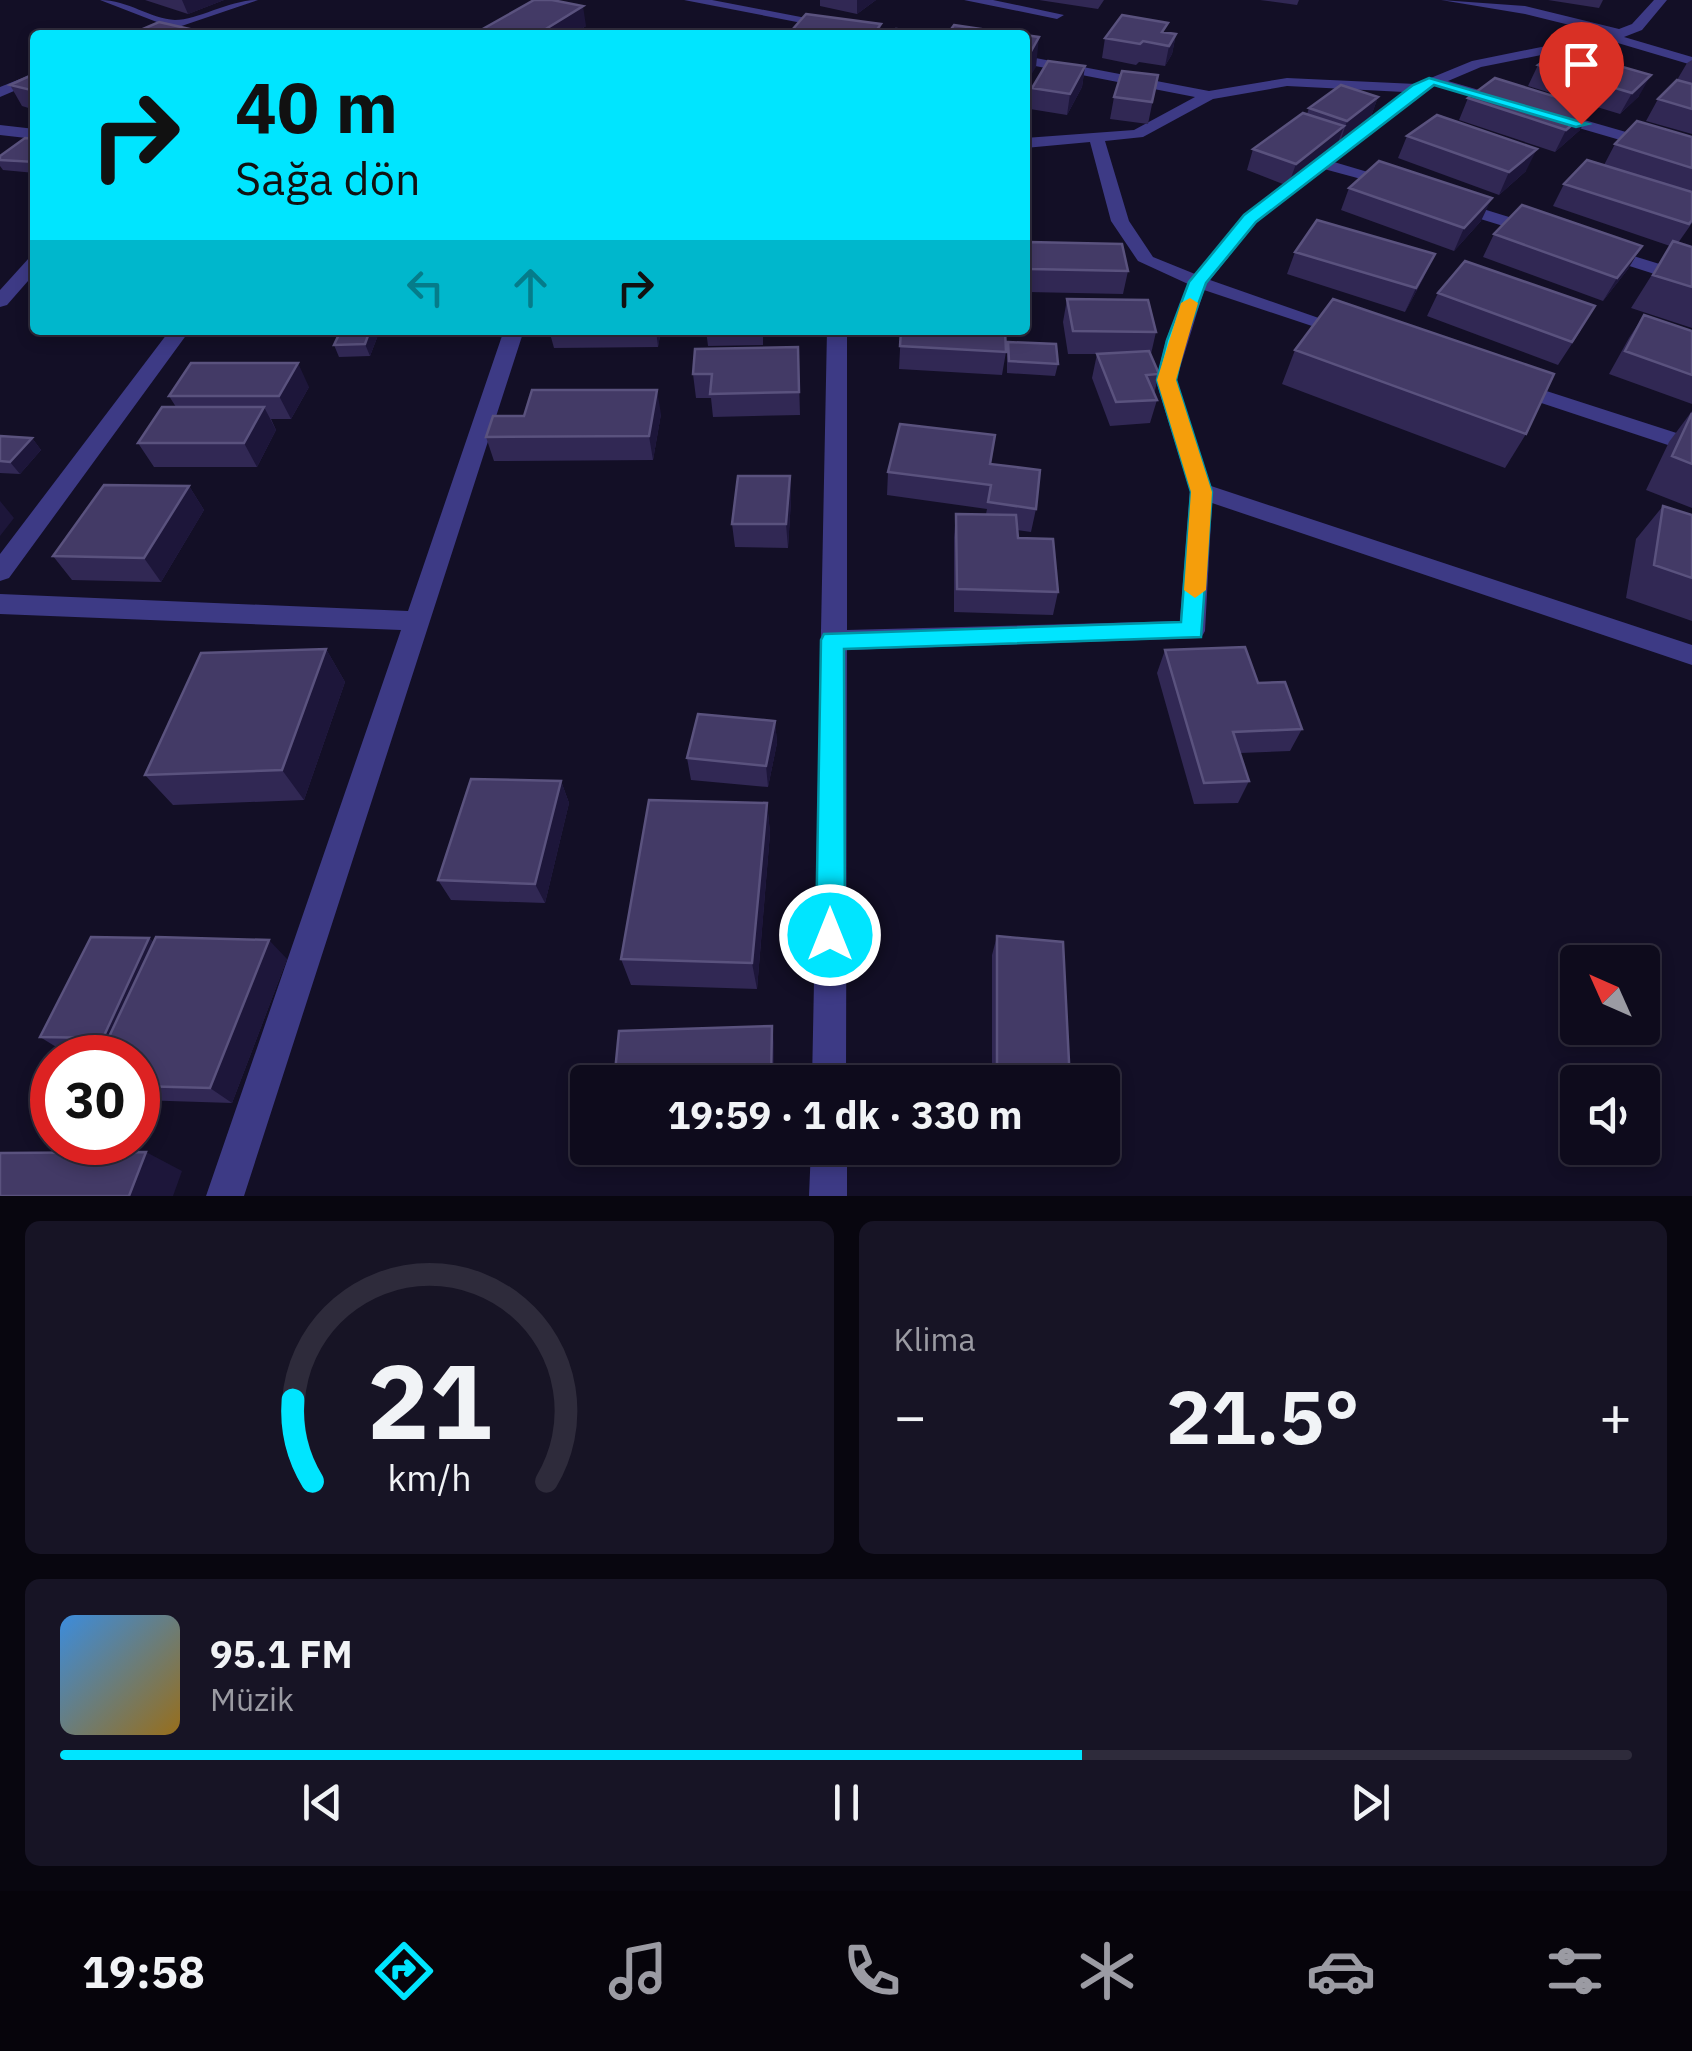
<!DOCTYPE html>
<html lang="tr">
<meta charset="utf-8">
<style>
:root{--surface:#0e0b1c;--page:#171425;--text:#f1f3f6;--muted:#9b9ba3;--line:#2e2b3b;--accent:#00e5ff}
body{margin:0;font-family:"IBM Plex Sans",sans-serif;background:var(--page);color:var(--text);height:100vh;display:flex;flex-direction:column;font-size:38px;white-space:nowrap}
*{box-sizing:border-box;margin:0}
p{font-size:32px;color:var(--muted)}
.icon{flex:none;width:55px;height:55px;fill:none;stroke:currentColor;stroke-width:2;stroke-linecap:round;stroke-linejoin:round}
.map{position:relative;height:1196px;overflow:hidden}
.drawer{display:flex;flex-direction:column;gap:25px;padding:25px;background:#08060f;flex:1}
.drawer>*{flex:none}
.hud{position:absolute;left:30px;top:30px;width:1000px;height:305px;border-radius:10px;box-shadow:0 5px 15px #0003,0 0 0 2px var(--line);background:#00e5ff;color:#111;overflow:hidden}
.needle{width:65px;rotate:315deg}
.tools{position:absolute;left:1560px;top:945px;display:grid;gap:20px}
.tools a{display:grid;place-items:center;width:100px;height:100px;border-radius:10px;background:var(--surface);box-shadow:0 5px 15px #0003,0 0 0 2px var(--line);font-size:50px}
.speed{position:absolute;left:30px;top:1035px;display:flex;gap:20px;font-size:50px;font-weight:700;text-align:center}
.speed>*{display:grid;place-content:center;width:130px;height:130px;border-radius:50%;background:var(--surface);box-shadow:0 5px 15px #0003,0 0 0 2px var(--line);line-height:1}
.speed .limit{border:15px solid #d22;background:#fff;color:#111}
.pin{position:absolute;display:grid;place-items:center;width:85px;height:85px;color:#fff;margin:-102px -42px;border-radius:50% 50% 50% 0;rotate:-45deg;box-shadow:0 0 10px #0007}
.pin .icon{rotate:45deg}
.me{position:absolute;width:110px;margin:-55px;rotate:0deg;stroke-linejoin:round;filter:drop-shadow(0 0 8px #0008)}
.turn{display:flex;align-items:center;gap:35px;height:210px;padding:0 40px;font-size:45px}
.turn .icon{width:130px;height:130px;stroke-width:2.5}
.turn b{display:block;font-size:70px;line-height:85px}
.lanes{display:flex;align-items:center;height:95px;padding:0 40px;background:#0003;justify-content:center;gap:50px;direction:ltr}
.lanes .off{opacity:.35}
.big{font-size:75px;font-weight:700;line-height:1.1}
.drawer .widget{flex:1;display:flex;flex-direction:column;justify-content:center;gap:15px;min-width:0;padding:0 35px;border-radius:15px;background:var(--page)}
.drawer .dial{align-items:center;gap:0}
.dial svg{height:260px;overflow:visible;fill:none;stroke:var(--line);stroke-width:7;stroke-linecap:round;text-anchor:middle}
.dial text{fill:var(--text);stroke:none}
.song{display:flex;align-items:center;gap:30px}
.cover{width:120px;height:120px;border-radius:15px;background:linear-gradient(135deg,hsl(210 70% 55%),hsl(40 70% 35%))}
.played{height:10px;border-radius:5px;background:linear-gradient(90deg,var(--accent) 65%,var(--line) 65%)}
.keys{display:flex;justify-content:space-around;direction:ltr}
.heat{display:flex;justify-content:space-between;align-items:center;font-size:55px;direction:ltr}
.drawer .tiles{flex:1;display:grid;gap:25px;grid-template-columns:1fr 1fr}
.widget:last-child{grid-column:span 2}
.trip{position:absolute;left:570px;top:1065px;width:550px;height:100px;border-radius:10px;background:var(--surface);box-shadow:0 5px 15px #0003,0 0 0 2px var(--line);font-weight:700;line-height:100px;text-align:center}
.tab-bar{display:flex;height:160px;justify-content:space-around;align-items:center;background:#06040b;color:var(--muted)}
.tab-bar .icon{width:70px;height:70px}
.tab-bar .active{color:var(--accent)}
.tab-bar b{font-size:45px;color:var(--text)}
.map>svg:first-child{display:block}
</style>
<div class="map">
<svg width="1692" height="1196" viewBox="0 0 1692 1196">
<rect width="100%" height="100%" fill="#130f26"/>
<g fill="none" stroke-linecap="round" stroke-linejoin="round">
<path fill="#3d3a85" fill-rule="evenodd" d="M100,0C128,0 151,19 175,20C198,20 229,0 258,0L155,35H134L162,24Z
M684,0H712L894,35H864Z
M964,0H993L1064,15L1057,19Z
M1441,0L1525,6L1619,29L1632,24L1654,0H1667L1642,30L1624,37L1692,57V65L1611,41L1481,67L1448,81L1510,99V105L1435,86L1423,91L1334,162L1398,181V189L1324,169L1256,223L1210,280L1356,331L1353,335H1339L1204,290L1176,381L1211,486L1692,645V665L1212,503L1205,631L1201,638L847,650L846,1082H812L827,330H847V630L1180,621L1190,491L1156,381L1166,340L1188,284L1138,261L1111,221L1090,142L1025,148V138L1134,130L1195,97L1025,64V56L1209,91L1287,78L1416,84L1472,61L1606,34L1525,14ZM1287,86L1404,92L1244,215L1195,274L1153,257L1129,221L1105,141L1143,137L1213,99Z
M35,73V82L0,97V87Z
M1553,111L1692,151V161L1548,119V113Z
M0,125L35,129V139L0,135Z
M1454,200L1545,228L1548,232L1539,237L1448,209V201Z
M1601,246L1692,274V286L1595,255V247Z
M35,257V273L7,305L0,307V290L29,258Z
M170,330H190L9,578L0,581V554Z
M504,330H524L244,1196H206L401,630L0,614V594L408,611Z
M1512,380L1692,438V453L1505,391L1502,386L1505,381Z
M811,1148H847V1196H809Z"/>
</g>
<path fill="#312854" d="M145,0H224L188,14Z
M820,0H876L857,14L820,6Z
M1039,0H1104L1098,9Z
M1260,0H1299L1297,5Z
M1548,0H1603L1599,8Z
M586,26L572,35H482L481,30Z
M792,30L881,35H792Z
M1166,32L1176,34L1172,54L1165,66L1139,62L1136,65L1102,58L1105,38Z
M1560,49L1639,96L1620,114L1528,86L1538,65Z
M1692,60V134L1646,121L1658,99L1677,80L1687,63Z
M1085,66L1082,87L1067,115L1030,109L1032,88Z
M35,74V110L22,106L10,85Z
M1158,75L1148,124L1110,119L1114,97Z
M1378,97L1370,119L1339,142L1336,148L1288,186L1247,170L1253,149L1307,114L1309,108Z
M1468,98L1580,130L1555,152L1459,120Z
M1407,136L1526,171L1499,195L1398,158Z
M1692,137V223L1678,243L1692,247V328L1631,308L1670,246L1553,206L1564,184L1604,165L1615,144Z
M35,139V173L3,170L0,166V156Z
M1349,188L1481,221L1454,251L1341,210Z
M1494,234L1642,246L1628,269L1603,301L1483,257Z
M1028,242L1128,271L1123,294L1028,292L1025,265Z
M1295,252L1424,277L1405,312L1287,274Z
M1438,293L1581,330L1558,365L1427,316Z
M1067,299L1156,332L1151,354L1159,374L1154,394L1157,400L1150,423L1110,426L1092,378L1097,354H1068L1063,322Z
M1644,315L1692,331V404L1609,374L1629,338Z
M95,330H154L152,332H96Z
M380,330L370,356L339,357L334,345Z
M549,330H661L658,347L554,348Z
M706,330H763V345L708,346Z
M901,330L1006,352L1002,375L899,369Z
M1008,342L1058,364L1055,376L1007,373V354Z
M798,347L800,415L713,417L711,398H696L693,374Z
M1295,350L1526,434L1505,468L1282,384Z
M309,387L291,419H271L276,430L257,467H154L138,443L176,407L169,396Z
M1692,411V508L1646,490L1669,442Z
M661,414L653,460L494,461L486,437Z
M0,436L32,438L41,450L20,474L0,473Z
M991,464L1036,509L1031,532L1017,530L1018,538L1058,592L1053,615L954,612V537L956,514H986L987,509L887,495L888,472Z
M790,476L791,500L788,548L735,547L732,524Z
M189,486L204,510L161,582L72,580L53,556Z
M1663,506L1692,515V621L1626,598L1636,539Z
M326,649L345,682L304,800L173,805L145,775Z
M1165,650L1258,683L1302,729L1290,751L1240,753L1249,781L1238,803L1194,804L1157,673Z
M775,721L777,743L768,787L691,780L687,758Z
M561,781L569,803L545,903L451,900L438,880Z
M767,803L770,833L757,989L631,985L621,959Z
M997,936L1070,1082H992V955Z
M149,938L153,942L287,959L232,1103L138,1100V1058L101,1054L66,1053L40,1037Z"/>
<path fill="#1d163a" d="M182,0H224L188,14Z
M857,0H876L857,14Z
M583,6L586,26L572,35H536Z
M881,24V35H873Z
M1176,34L1172,54L1165,66L1169,46Z
M1039,37L1036,67L1025,85V62Z
M1085,66L1082,87L1067,115L1070,94Z
M1651,75L1639,96L1620,114L1632,93Z
M1378,97L1370,119L1340,142L1347,121Z
M1592,108L1580,130L1555,152L1566,130Z
M1344,126L1336,148L1288,186L1296,164Z
M1537,149L1526,171L1499,195L1509,172Z
M1492,198L1481,221L1454,251L1464,228Z
M1642,246L1628,269L1603,301L1617,278Z
M1435,254L1424,277L1405,312L1416,288Z
M370,330H380L370,356L365,344Z
M656,330H661L658,347Z
M298,363L309,387L291,419L279,396Z
M657,390L661,414L653,460L649,436Z
M264,407L276,430L257,467L244,443Z
M32,438L41,450L20,474L10,462Z
M790,476L791,500L788,548L786,524Z
M189,486L204,510L161,582L144,558Z
M0,501L14,518L0,536Z
M326,649L345,682L304,800L282,770Z
M775,721L777,743L768,787L766,766Z
M561,781L569,803L545,903L535,884Z
M767,803L770,833L757,989L752,963Z
M149,938L171,957L127,1054L103,1038Z
M269,940L287,959L232,1103L210,1088Z
M772,1026L774,1042V1082H771Z
M146,1152L182,1171L173,1196H129Z"/>
<path fill="#433a66" stroke="#5a527e" stroke-width="2.5" d="M534,0H552L583,6L536,35H503L481,30Z
M806,14L881,24L873,35H832L792,30Z
M1122,15L1168,23L1162,32L1176,34L1169,46L1143,41L1140,44L1105,38Z
M159,22L198,31L189,35H129Z
M954,25L1022,35H947Z
M896,29L933,33L932,35H893Z
M1025,35L1039,37L1025,62Z
M1560,49L1651,75L1632,93L1538,65Z
M1048,61L1085,66L1070,94L1032,88Z
M1122,71L1158,75L1152,102L1114,97Z
M34,74L35,91L10,85Z
M1495,78L1592,108L1566,130L1468,98Z
M1677,80L1692,84V109L1658,99Z
M1341,85L1378,97L1347,121L1309,108Z
M1303,113L1344,126L1296,164L1253,149Z
M1437,115L1537,149L1509,172L1407,136Z
M1637,121L1692,137V168L1615,144Z
M25,138L35,139V162L0,160V156Z
M1587,160L1692,192V220L1689,224L1564,184Z
M1379,161L1492,198L1464,228L1349,188Z
M1522,205L1642,246L1617,278L1494,234Z
M1317,220L1435,254L1416,288L1295,252Z
M1673,241L1692,247V287L1653,275Z
M1028,242L1122,244L1128,271L1031,269Z
M1465,261L1595,306L1572,342L1438,293Z
M1067,299L1148,300L1156,332L1073,331Z
M1333,299L1554,374L1526,434L1295,350Z
M1644,315L1692,331V375L1625,351Z
M341,330H370L365,344L334,345Z
M901,330H1005L1006,352L900,346Z
M1008,342L1056,344L1058,364L1009,361Z
M798,347L799,392L710,394L712,374H693L695,349Z
M1149,351L1159,374L1146,375L1157,400L1116,402L1097,354Z
M191,363H298L279,396H169Z
M532,390H657L649,436L486,437L493,416H524Z
M162,407H264L244,443H138Z
M1692,413V464L1672,456Z
M900,424L995,435L990,464L1040,470L1036,509L988,502L991,485L888,472Z
M0,436L32,438L10,462L0,461Z
M738,476H790L786,524H732Z
M104,485L189,486L144,558L53,556Z
M1663,506L1692,515V578L1654,565Z
M956,514L1016,515L1018,538L1053,539L1058,592L957,589Z
M1245,647L1258,683L1285,682L1302,729L1233,732L1249,781L1204,783L1165,650Z
M326,649L282,770L145,775L201,653Z
M698,714L775,721L766,766L687,758Z
M471,779L561,781L535,884L438,880Z
M649,800L767,803L752,963L621,959Z
M997,936L1063,942L1070,1082H1019L997,1081Z
M91,937L149,938L103,1038L40,1037Z
M156,937L269,940L210,1088L138,1086V1058H99Z
M772,1026L771,1082H614L619,1031Z
M146,1152L129,1196H0V1153Z"/>
<path fill="#00e5ff" stroke="#0095a6" stroke-width="2.5" d="M1429,78L1588,124L1576,127L1434,85L1256,222L1206,283L1185,340L1176,380L1212,492L1201,637L844,649L845,935L840,945L830,949L820,945L816,935L821,640L824,634L1181,622L1191,492L1157,380L1167,340L1189,282L1244,215L1413,85Z"/>
<path fill="#f59e0b" d="M1190,298L1198,303L1176,380L1212,492L1206,590L1195,598L1184,590L1191,492L1157,380L1181,303Z"/>
</svg>
<div class="tools">
<a><svg class="needle" viewBox="-14 -14 28 28"><path d="M0-13l5 13h-10z" fill="#e53935"/><path d="M0 13l5-13h-10z" fill="#9b9ba3"/></svg></a>
<a><svg class="icon" aria-label="sound" viewBox="0 0 24 24"><path d="M4 9h4l5-4v14l-5-4H4zM17 9q2 3 0 6"/></svg></a>
</div>
<div class="speed"><div class="limit">30</div></div>
<div class="pin" style="left:1581px;top:124px;background:#d93025"><svg class="icon" aria-label="arrive" viewBox="0 0 24 24"><path d="M6 21V4h12l-3 4 3 4H6"/></svg></div>
<svg class="me" style="left:830px;top:935px" viewBox="-20 -20 40 40"><circle r="17" fill="#00e5ff" stroke="#fff" stroke-width="3"/><path d="M0-11L8 9 0 5-8 9z" fill="#fff"/></svg>
<div class="trip">19:59 · 1 dk · 330 m</div>
<div class="hud">
<div class="turn"><svg class="icon" aria-label="right" viewBox="0 0 24 24"><path d="M7 20v-9h11M14 6l5 5-5 5"/></svg><div><b>40 m</b>Sağa dön</div></div>
<div class="lanes"><svg class="icon off" aria-label="left" viewBox="0 0 24 24"><path d="M17 20v-9H6M10 6l-5 5 5 5"/></svg><svg class="icon off" aria-label="ahead" viewBox="0 0 24 24"><path d="M12 20V5M6 11l6-6 6 6"/></svg><svg class="icon" aria-label="right" viewBox="0 0 24 24"><path d="M7 20v-9h11M14 6l5 5-5 5"/></svg></div>
</div>
</div>
<section class="drawer">
<div class="tiles">
<div class="widget dial"><svg viewBox="0 0 100 80">
<path d="M14 69A42 42 0 1 1 86 69"/>
<path d="M14 69A42 42 0 0 1 8 44" stroke="#00e5ff"/>
<text x="50" y="56" font-size="32" font-weight="700">21</text>
<text x="50" y="72" font-size="11">km/h</text>
</svg></div>
<div class="widget"><p>Klima</p>
<div class="heat"><a>−</a><b class="big">21.5°</b><a>+</a></div>
</div>
<div class="widget">
<div class="song"><i class="cover"></i><div><b>95.1 FM</b><p>Müzik</p></div></div>
<div class="played"></div>
<div class="keys"><svg class="icon" aria-label="previous" viewBox="0 0 24 24"><path d="M18 5L8 12l10 7zM5 5v14"/></svg><svg class="icon" aria-label="pause" viewBox="0 0 24 24"><path d="M8 5v14M16 5v14"/></svg><svg class="icon" aria-label="next" viewBox="0 0 24 24"><path d="M6 5l10 7-10 7zM19 5v14"/></svg></div>
</div>
</div>
</section>
<nav class="tab-bar">
<b>19:58</b>
<svg class="icon active" aria-label="directions" viewBox="0 0 24 24"><path d="M12 3l9 9-9 9-9-9zM9 14v-3h6M13 9l2 2-2 2"/></svg>
<svg class="icon" aria-label="music" viewBox="0 0 24 24"><path d="M9 18V5l10-2v13"/><circle cx="6" cy="18" r="3"/><circle cx="16" cy="16" r="3"/></svg>
<svg class="icon" aria-label="phone" viewBox="0 0 24 24"><path d="M5 4h4l2 5-3 2q2 4 5 5l2-3 5 2v4C11 20 4 13 5 4z"/></svg>
<svg class="icon" aria-label="climate" viewBox="0 0 24 24"><path d="M12 3v18M4 7l16 10M4 17L20 7"/></svg>
<svg class="icon" aria-label="car" viewBox="0 0 24 24"><path d="M5 17H2v-5l4-1 3-4h7l3 4 3 1v5h-3M9 17h6M6 11h13"/><circle cx="7" cy="17" r="2"/><circle cx="17" cy="17" r="2"/></svg>
<svg class="icon" aria-label="filters" viewBox="0 0 24 24"><path d="M4 7h16M4 17h16"/><circle cx="9" cy="7" r="2"/><circle cx="15" cy="17" r="2"/></svg>
</nav>
